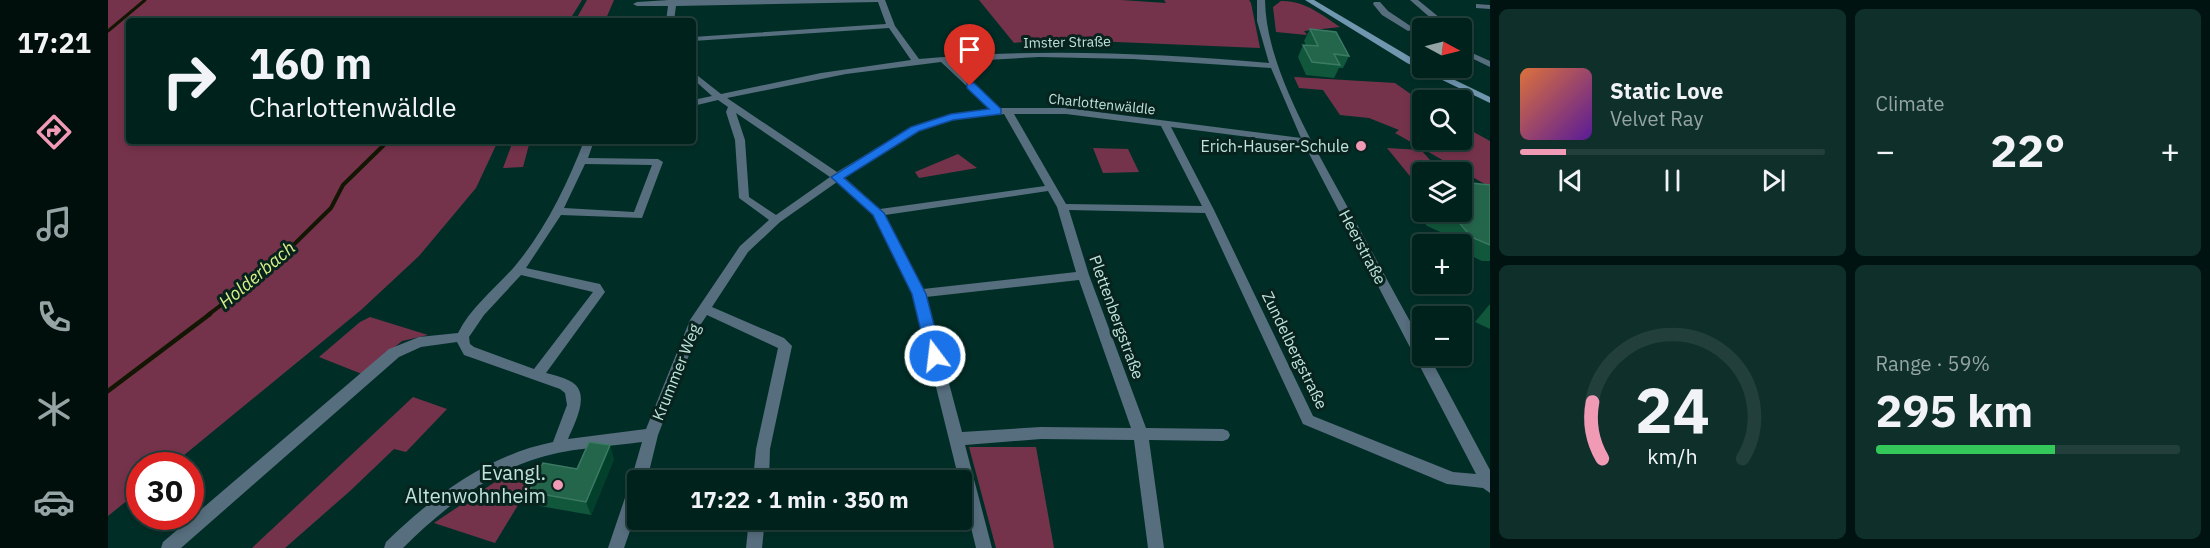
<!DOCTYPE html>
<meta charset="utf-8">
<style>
:root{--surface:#00221d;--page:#0e2f2a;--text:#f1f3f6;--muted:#95a4a4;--line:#223f3b;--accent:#f09ab6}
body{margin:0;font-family:"IBM Plex Sans",sans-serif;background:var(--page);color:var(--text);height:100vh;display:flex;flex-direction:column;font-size:22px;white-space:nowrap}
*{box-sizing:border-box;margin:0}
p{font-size:20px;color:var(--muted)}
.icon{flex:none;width:33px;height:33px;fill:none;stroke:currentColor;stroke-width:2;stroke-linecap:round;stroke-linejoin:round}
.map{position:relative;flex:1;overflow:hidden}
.drawer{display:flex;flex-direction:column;gap:9px;padding:9px;background:#001310;width:720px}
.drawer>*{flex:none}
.banner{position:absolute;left:18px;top:18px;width:570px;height:126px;border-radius:6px;box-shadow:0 3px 9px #0003,0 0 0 2px var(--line);background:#00221d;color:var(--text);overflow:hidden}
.needle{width:39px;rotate:97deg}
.fabs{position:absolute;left:1304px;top:18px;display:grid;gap:12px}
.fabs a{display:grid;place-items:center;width:60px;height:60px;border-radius:6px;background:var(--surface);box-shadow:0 3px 9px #0003,0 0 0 2px var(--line);font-size:30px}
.speed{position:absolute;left:18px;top:452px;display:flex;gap:12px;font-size:30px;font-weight:700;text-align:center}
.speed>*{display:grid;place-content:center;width:78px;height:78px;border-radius:50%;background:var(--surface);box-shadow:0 3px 9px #0003,0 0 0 2px var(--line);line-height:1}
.speed .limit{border:9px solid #d22;background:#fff;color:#111}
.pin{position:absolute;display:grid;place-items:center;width:51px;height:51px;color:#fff;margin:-62px -26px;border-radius:50% 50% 50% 0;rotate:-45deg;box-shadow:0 0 6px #0007}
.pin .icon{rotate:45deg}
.me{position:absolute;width:66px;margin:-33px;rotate:345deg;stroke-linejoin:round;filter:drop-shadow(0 0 4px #0008)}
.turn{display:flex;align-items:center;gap:21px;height:126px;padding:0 24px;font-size:27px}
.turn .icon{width:78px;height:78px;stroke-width:2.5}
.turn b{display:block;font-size:42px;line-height:51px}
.big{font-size:45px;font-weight:700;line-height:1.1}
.drawer .widget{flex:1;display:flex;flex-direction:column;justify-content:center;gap:9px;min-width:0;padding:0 21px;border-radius:9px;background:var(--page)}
.drawer .dial{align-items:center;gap:0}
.dial svg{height:156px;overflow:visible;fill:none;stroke:var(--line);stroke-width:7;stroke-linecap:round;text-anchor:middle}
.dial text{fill:var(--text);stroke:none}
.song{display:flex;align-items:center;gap:18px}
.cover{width:72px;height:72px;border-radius:9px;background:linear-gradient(135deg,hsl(20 70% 55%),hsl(270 70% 35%))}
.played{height:6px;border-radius:3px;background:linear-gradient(90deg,var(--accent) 15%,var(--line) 15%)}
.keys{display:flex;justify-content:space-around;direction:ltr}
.heat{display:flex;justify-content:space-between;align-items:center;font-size:33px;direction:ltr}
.charge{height:9px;border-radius:4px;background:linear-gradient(90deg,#34c759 59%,var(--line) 0)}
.drawer .tiles{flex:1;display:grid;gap:9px;grid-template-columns:repeat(2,1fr)}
.trip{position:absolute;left:519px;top:470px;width:345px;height:60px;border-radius:6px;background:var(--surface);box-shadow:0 3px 9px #0003,0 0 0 2px var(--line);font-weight:700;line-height:60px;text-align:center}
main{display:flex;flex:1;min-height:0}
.tabs{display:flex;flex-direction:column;width:108px;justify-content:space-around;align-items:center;background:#000e0c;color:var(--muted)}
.tabs .icon{width:42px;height:42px}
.tabs .current{color:var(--accent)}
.tabs b{font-size:27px;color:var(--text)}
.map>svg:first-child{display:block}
</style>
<main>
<nav class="tabs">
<b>17:21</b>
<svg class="icon current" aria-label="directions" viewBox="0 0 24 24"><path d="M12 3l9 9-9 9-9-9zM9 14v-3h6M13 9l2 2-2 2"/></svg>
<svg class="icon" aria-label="music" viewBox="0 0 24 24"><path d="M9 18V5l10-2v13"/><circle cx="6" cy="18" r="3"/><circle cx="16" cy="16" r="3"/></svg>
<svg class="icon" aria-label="phone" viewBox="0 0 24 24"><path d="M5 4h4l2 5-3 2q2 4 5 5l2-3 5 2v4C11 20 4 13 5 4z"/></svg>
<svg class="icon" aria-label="climate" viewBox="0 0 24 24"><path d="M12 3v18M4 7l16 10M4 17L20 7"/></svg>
<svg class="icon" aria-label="car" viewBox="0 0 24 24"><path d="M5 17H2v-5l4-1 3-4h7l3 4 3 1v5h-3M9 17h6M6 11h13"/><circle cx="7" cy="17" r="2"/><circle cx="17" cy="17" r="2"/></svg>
</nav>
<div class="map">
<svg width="1382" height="548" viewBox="0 0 1382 548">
<rect width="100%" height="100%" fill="#002e27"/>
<path fill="#75334b" d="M0,0H474L461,21H21V141H390L368,188L311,256L253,310L64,465H32L31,491L0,516Z
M479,0H506L497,21H467Z
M871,0H1013L1058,3L1056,0H1141L1143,3L1152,48L937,39L906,43Z
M1173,1C1196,0 1214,15 1232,27L1196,31L1199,35L1168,32L1165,7Z
M1186,77L1287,83L1314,102V140H1353V125L1382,141V187L1287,133L1291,130L1261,118L1232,115L1215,90L1191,88Z
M405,141H422L415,167L395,168Z
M985,148L1020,149L1031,172L995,173Z
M1279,148L1313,150L1333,172H1314V187L1310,186Z
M850,154L869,168L811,178L807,172Z
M262,317L320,335L294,341L254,374L211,357L252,322Z
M305,397L339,409L298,452L286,449L242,491L177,548H144Z
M861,447H928L946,548H888Z
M435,464L387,543L326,523L387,482Z"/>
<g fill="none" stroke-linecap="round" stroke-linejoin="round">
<path stroke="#121602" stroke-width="3" d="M0,31L37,0"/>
<path stroke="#121602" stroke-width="4" d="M100,315L162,268L223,208L235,185L280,141"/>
<path stroke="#121602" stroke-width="4.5" d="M0,391L102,314"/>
<path fill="#576e7e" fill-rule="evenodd" d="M561,0H777L787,26L811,59C928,48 1044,53 1161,63L1149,21V0H1157C1158,68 1207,147 1239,206C1264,252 1289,298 1314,343V356H1321L1382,470V493L1375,488L1339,484L1195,424L1097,213L961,210L981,275L1038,428L1115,429L1120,431L1122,435L1120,439L1115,441L1041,440L1056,548H1040L1026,440L933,439L857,445L884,548H868L854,491V480H851L805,294L765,215L729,182L672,222L640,252L604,307L676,338L684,346L662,449L661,480H645L648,449L670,348L599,315L593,324L550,435L539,480H530V508L516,548H500L523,480L534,442C497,447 459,448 424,460C376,476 331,512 295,548H276L278,542C324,497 380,455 445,442L459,405L457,393L452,389L356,355L349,342L313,347L291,357L73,548H53L55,542L281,349L311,337L350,333C363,307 388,288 407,266C437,230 459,185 476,141H486L480,158L550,159L555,162L534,218L453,215L418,268L492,284L497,292L438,373C446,375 454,377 462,381C484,392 467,422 460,439L538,429L582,320L632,246L661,220L631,198L627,140L618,112L620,107L610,100L585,106V100L604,96L585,79V72L613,94L713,73L803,60L781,28L585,41V37L778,24L770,2L568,6L566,21H558L560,6H529L525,4L529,2ZM931,57L1025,59L1163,68L1193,138L958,108H892L842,62ZM833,62L883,109L843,114L804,127L729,172L619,98L738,74ZM628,113L722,177L668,215L641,197L637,140ZM896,114L937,186L772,209L736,177L810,131L844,120ZM906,114H958L1053,126L1094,206L958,204ZM1063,127L1196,144L1368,474L1345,472L1205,416L1106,210ZM477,164L544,165L526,212L456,208ZM940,191L949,207L968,272L815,289L777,215ZM413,275L485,292L426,369L366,347L362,344L361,337L376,315ZM971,280L1023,428L933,427L854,432L818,297Z
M1302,0H1310L1332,18L1330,27L1315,28L1324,24L1325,20Z
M1266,2H1272L1280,11L1307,29L1300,31L1274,15L1265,4Z
M1368,4L1382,5V9L1368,8Z
M1353,48L1382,61V67L1353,53Z
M641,519H657L654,548H638Z"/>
<path fill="#7196af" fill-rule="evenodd" d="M1197,0H1206L1314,64V68H1322L1382,97V103L1299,63Z"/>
</g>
<path fill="#11573b" d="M1202,29L1241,56L1235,68H1231L1226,78L1198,75L1190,57L1195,45H1198L1196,41Z
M1312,179H1314V212H1353L1382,185V261H1374L1353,251V244H1347L1339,235L1319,226L1309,214L1314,207L1303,193Z
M1382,304V329L1367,322Z
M506,459L483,515L426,505L421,492L469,469Z"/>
<path fill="#02402c" d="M502,445L506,459L483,515L478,502Z"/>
<path fill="#24664c" stroke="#3c7a63" stroke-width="1.5" d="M1202,29L1228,32L1241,56L1226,54L1232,65L1204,62L1195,45L1210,46Z
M1353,182L1382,185V245L1363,237L1350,221L1328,212H1353Z
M481,442L502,445L478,502L421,492L435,463L469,469Z"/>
<path fill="#1a73e8" stroke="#114b97" stroke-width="1.5" d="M859,83H866L893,109V114L845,120L811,131L736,178L776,213L818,294L834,356L832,360H821L819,356L804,294L765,215L723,177L803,127L843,114L881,109L859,88Z"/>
<g fill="#f09ab6" stroke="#08221d" stroke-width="2">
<circle cx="1253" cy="146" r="6"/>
<circle cx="450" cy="485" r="6"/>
</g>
<g text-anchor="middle" stroke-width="6" stroke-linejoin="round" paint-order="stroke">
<g font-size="14" fill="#bfe4db" stroke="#08221d">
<text transform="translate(959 42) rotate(-1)" y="5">Imster Straße</text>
<text transform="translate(994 104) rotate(6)" y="5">Charlottenwäldle</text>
</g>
<g font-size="16" fill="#bfe4db" stroke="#08221d" text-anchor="end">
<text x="1241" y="152">Erich-Hauser-Schule</text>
</g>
<g font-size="16" fill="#bfe4db" stroke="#08221d">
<text transform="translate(1255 247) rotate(62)" y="6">Heerstraße</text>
<text transform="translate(1009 317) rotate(70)" y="6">Plettenbergstraße</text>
<text transform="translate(1187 350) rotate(64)" y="6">Zundelbergstraße</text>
<text transform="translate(568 372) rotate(-68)" y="6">Krummer Weg</text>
</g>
<g font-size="18" font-style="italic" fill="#d9ef88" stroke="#08221d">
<text transform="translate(149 275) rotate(-40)" y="6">Holderbach</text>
</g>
<g font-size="20" fill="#bfe4db" stroke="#08221d" text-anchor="end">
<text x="438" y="480">Evangl.<tspan x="438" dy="23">Altenwohnheim</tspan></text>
</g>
</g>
</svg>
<div class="fabs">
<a><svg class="needle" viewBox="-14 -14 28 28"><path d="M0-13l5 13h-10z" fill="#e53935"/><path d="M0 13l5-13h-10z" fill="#95a4a4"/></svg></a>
<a><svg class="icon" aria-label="search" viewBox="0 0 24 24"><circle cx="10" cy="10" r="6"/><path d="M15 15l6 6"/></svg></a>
<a><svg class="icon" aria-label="layers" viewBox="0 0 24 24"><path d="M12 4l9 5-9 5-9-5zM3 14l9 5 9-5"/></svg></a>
<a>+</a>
<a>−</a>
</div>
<div class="speed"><div class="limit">30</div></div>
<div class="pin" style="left:862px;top:86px;background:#d93025"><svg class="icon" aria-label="arrive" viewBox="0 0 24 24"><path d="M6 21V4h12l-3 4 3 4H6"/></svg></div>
<svg class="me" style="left:827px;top:356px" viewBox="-20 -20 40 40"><circle r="17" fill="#1a73e8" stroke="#fff" stroke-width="3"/><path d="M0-11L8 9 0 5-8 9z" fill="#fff"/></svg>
<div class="trip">17:22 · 1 min · 350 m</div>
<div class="banner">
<div class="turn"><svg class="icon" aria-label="right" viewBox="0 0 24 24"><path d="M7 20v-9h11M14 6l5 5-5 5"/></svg><div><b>160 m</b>Charlottenwäldle</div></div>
</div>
</div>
<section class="drawer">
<div class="tiles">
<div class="widget">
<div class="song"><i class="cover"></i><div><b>Static Love</b><p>Velvet Ray</p></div></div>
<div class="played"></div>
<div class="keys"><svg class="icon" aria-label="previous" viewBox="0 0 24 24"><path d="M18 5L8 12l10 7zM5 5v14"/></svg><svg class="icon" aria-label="pause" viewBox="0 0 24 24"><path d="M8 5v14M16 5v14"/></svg><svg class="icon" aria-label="next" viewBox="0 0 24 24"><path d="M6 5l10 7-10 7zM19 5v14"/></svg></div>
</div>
<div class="widget"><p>Climate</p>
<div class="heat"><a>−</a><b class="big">22°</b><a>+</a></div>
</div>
<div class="widget dial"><svg viewBox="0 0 100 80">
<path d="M14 69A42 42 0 1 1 86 69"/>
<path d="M14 69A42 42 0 0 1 9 40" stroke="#f09ab6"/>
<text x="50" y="56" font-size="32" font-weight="700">24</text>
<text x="50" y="72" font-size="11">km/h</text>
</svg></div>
<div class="widget"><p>Range · 59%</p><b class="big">295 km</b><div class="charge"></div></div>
</div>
</section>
</main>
